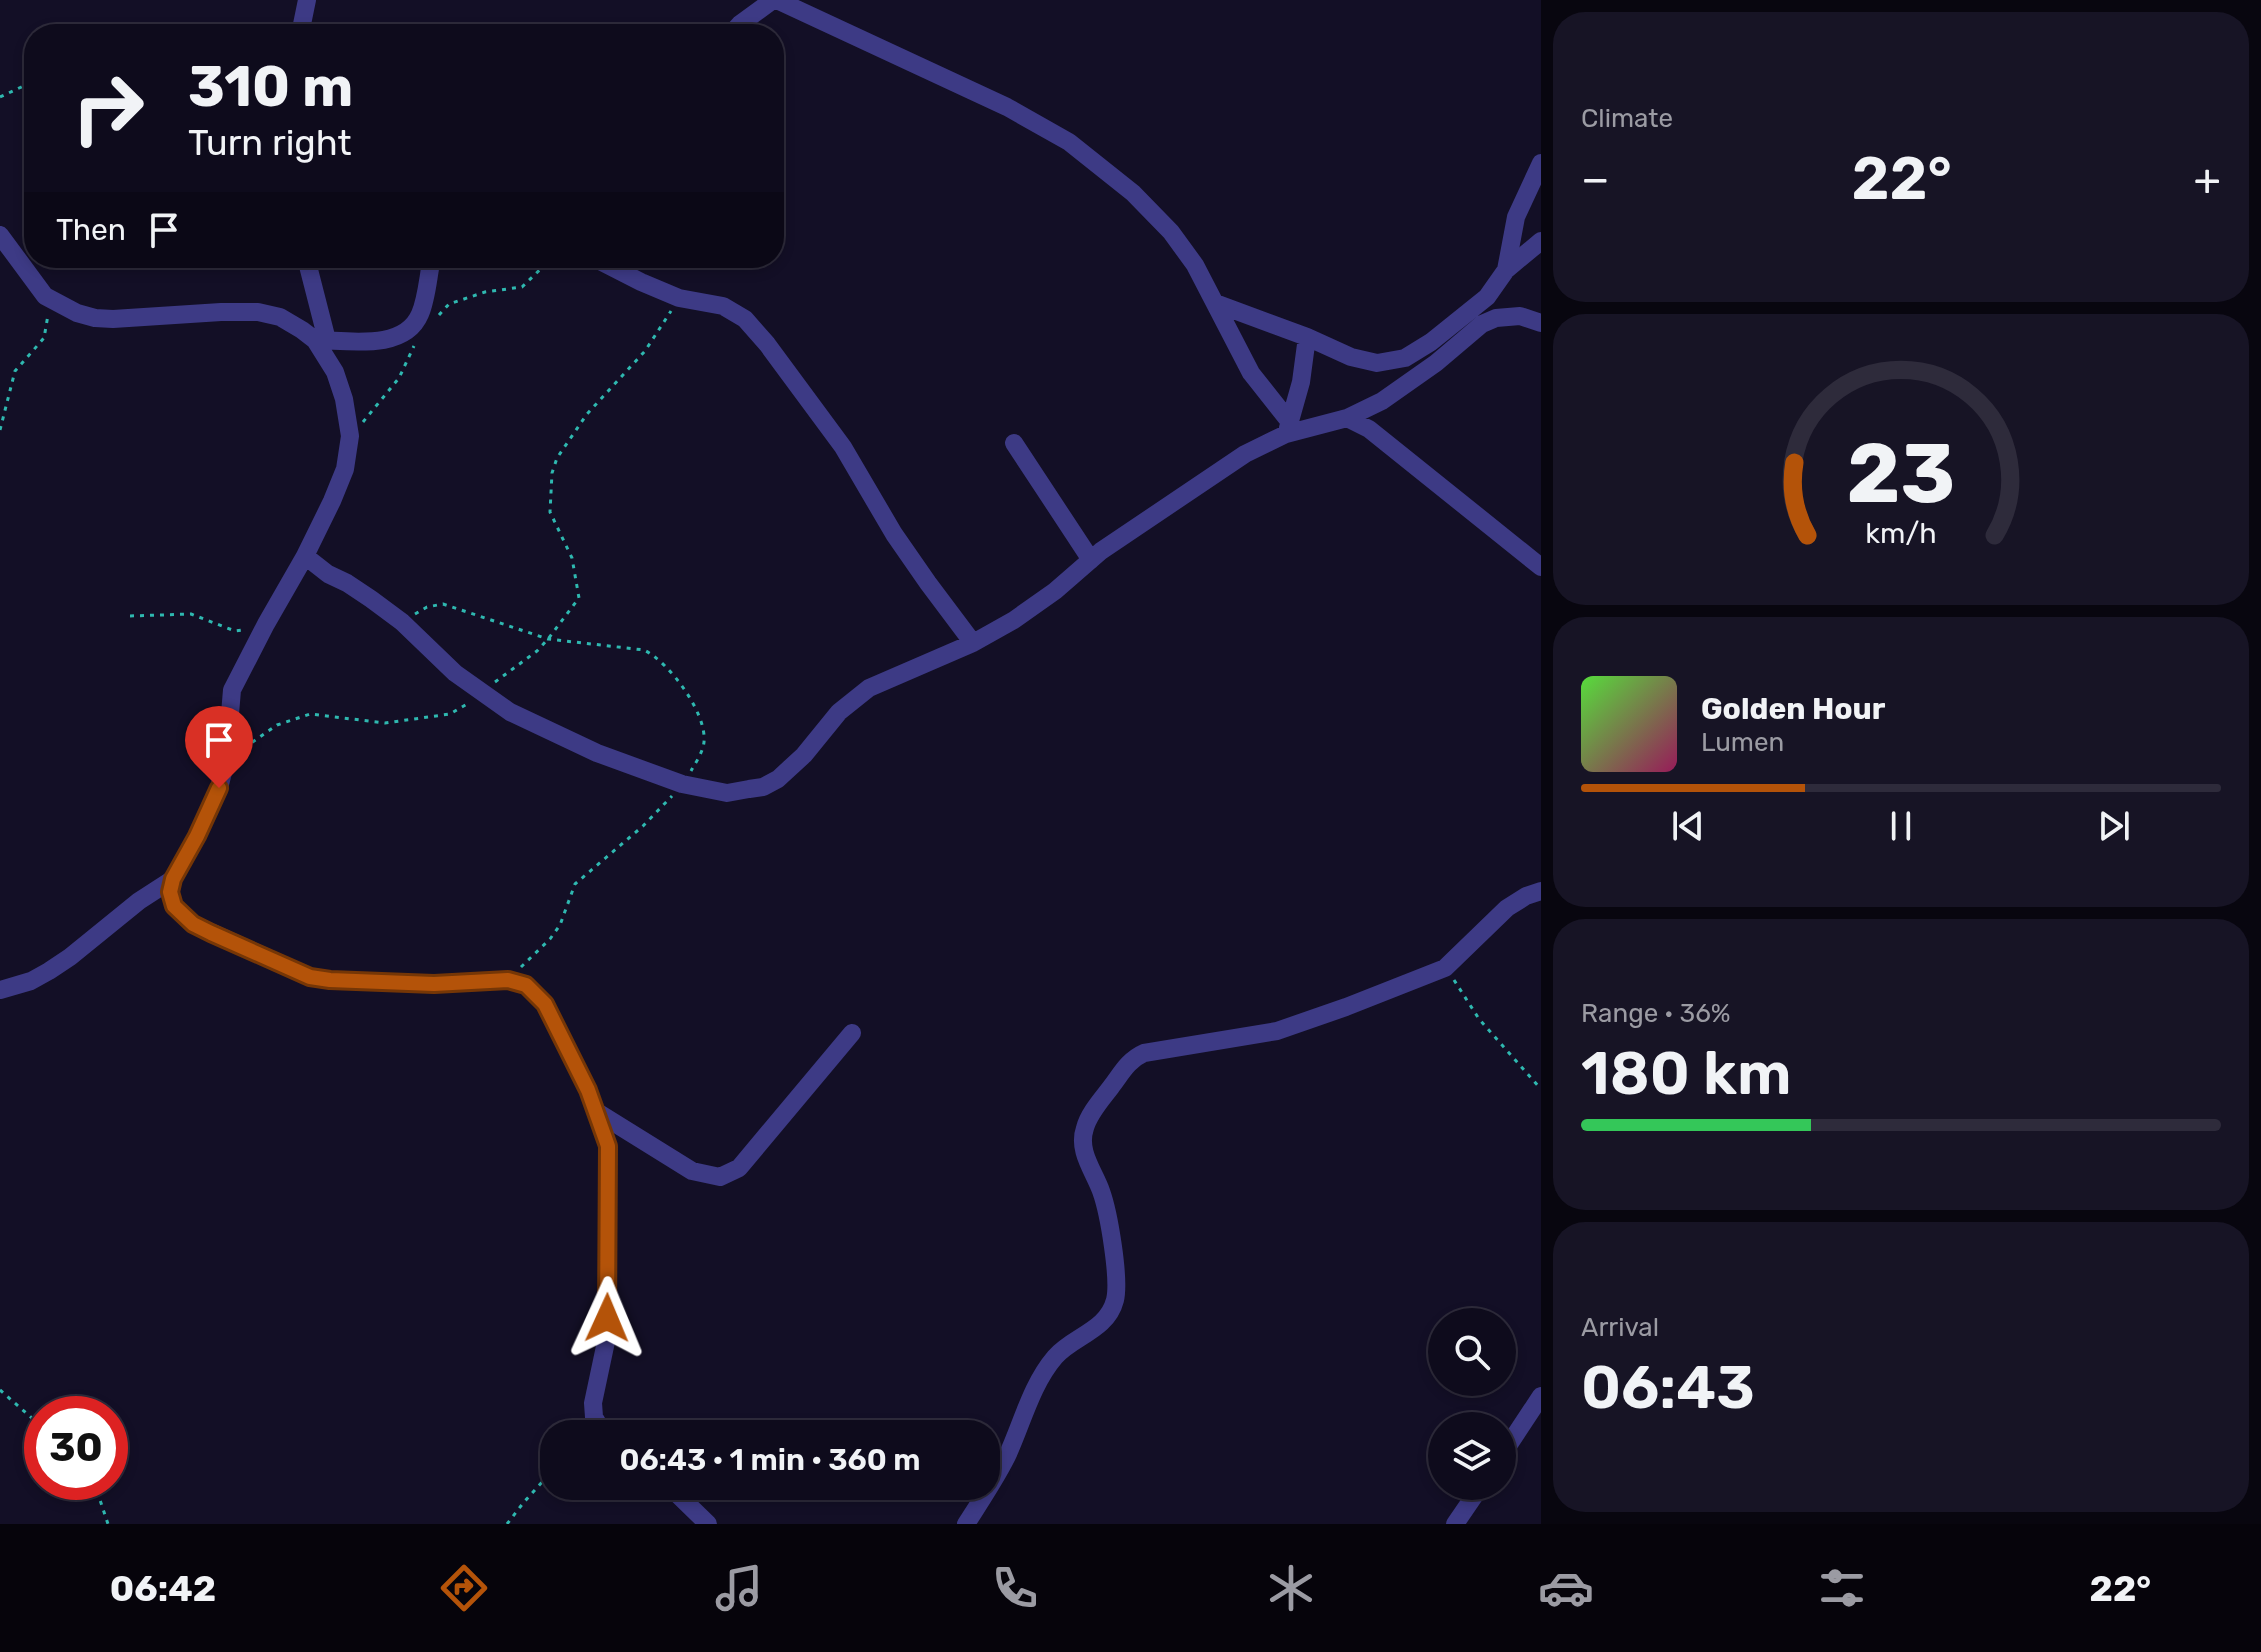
<!DOCTYPE html>
<meta charset="utf-8">
<style>
:root{--surface:#0e0b1c;--page:#171425;--text:#f1f3f6;--muted:#9b9ba3;--line:#2e2b3b;--accent:#b45309}
body{margin:0;font-family:Rubik,sans-serif;background:var(--page);color:var(--text);height:100vh;display:flex;flex-direction:column;font-size:30px;white-space:nowrap}
*{box-sizing:border-box;margin:0}
p{font-size:26px;color:var(--muted)}
.icon{flex:none;width:44px;height:44px;fill:none;stroke:currentColor;stroke-width:2;stroke-linecap:round;stroke-linejoin:round}
.map{position:relative;flex:1;overflow:hidden}
.sheet{display:flex;flex-direction:column;gap:12px;padding:12px;background:#08060f;width:720px}
.sheet>*{flex:none}
.top-card{position:absolute;left:24px;top:24px;width:760px;height:244px;border-radius:32px;box-shadow:0 4px 12px #0003,0 0 0 2px var(--line);background:#0e0b1c;color:var(--text);overflow:hidden}
.tools{position:absolute;left:1428px;top:1308px;display:grid;gap:16px}
.tools a{display:grid;place-items:center;width:88px;height:88px;border-radius:50%;background:var(--surface);box-shadow:0 4px 12px #0003,0 0 0 2px var(--line);font-size:40px}
.speed{position:absolute;left:24px;top:1396px;display:flex;gap:16px;font-size:40px;font-weight:700;text-align:center}
.speed>*{display:grid;place-content:center;width:104px;height:104px;border-radius:50%;background:var(--surface);box-shadow:0 4px 12px #0003,0 0 0 2px var(--line);line-height:1}
.speed .limit{border:12px solid #d22;background:#fff;color:#111}
.pin{position:absolute;display:grid;place-items:center;width:68px;height:68px;color:#fff;margin:-82px -34px;border-radius:50% 50% 50% 0;rotate:-45deg;box-shadow:0 0 8px #0007}
.pin .icon{rotate:45deg}
.me{position:absolute;width:88px;margin:-44px;rotate:1deg;stroke-linejoin:round;filter:drop-shadow(0 0 6px #0008)}
.turn{display:flex;align-items:center;gap:28px;height:168px;padding:0 32px;font-size:36px}
.turn .icon{width:104px;height:104px;stroke-width:2.5}
.turn b{display:block;font-size:56px;line-height:68px}
.then{display:flex;align-items:center;height:76px;padding:0 32px;background:#0003;gap:16px;font-size:30px}
.big{font-size:60px;font-weight:600;line-height:1.1}
.sheet .tile{flex:1;display:flex;flex-direction:column;justify-content:center;gap:12px;min-width:0;padding:0 28px;border-radius:32px;background:var(--page)}
.sheet .dial{align-items:center;gap:0}
.dial svg{height:208px;overflow:visible;fill:none;stroke:var(--line);stroke-width:7;stroke-linecap:round;text-anchor:middle}
.dial text{fill:var(--text);stroke:none}
.song{display:flex;align-items:center;gap:24px}
.cover{width:96px;height:96px;border-radius:12px;background:linear-gradient(135deg,hsl(110 70% 55%),hsl(330 70% 35%))}
.played{height:8px;border-radius:4px;background:linear-gradient(90deg,var(--accent) 35%,var(--line) 35%)}
.keys{display:flex;justify-content:space-around;direction:ltr}
.heat{display:flex;justify-content:space-between;align-items:center;font-size:44px;direction:ltr}
.charge{height:12px;border-radius:6px;background:linear-gradient(90deg,#34c759 36%,var(--line) 0)}
.trip{position:absolute;left:540px;top:1420px;width:460px;height:80px;border-radius:32px;background:var(--surface);box-shadow:0 4px 12px #0003,0 0 0 2px var(--line);font-weight:600;line-height:80px;text-align:center}
.dock{display:flex;height:128px;justify-content:space-around;align-items:center;background:#06040b;color:var(--muted)}
.dock .icon{width:56px;height:56px}
.dock .active{color:var(--accent)}
.dock b{font-size:36px;color:var(--text)}
main{display:flex;flex:1;min-height:0}
.map>svg:first-child{display:block}
</style>
<main>
<div class="map">
<svg width="1541" height="1524" viewBox="0 0 1541 1524">
<rect width="100%" height="100%" fill="#130f26"/>
<g fill="none" stroke-linecap="round" stroke-linejoin="round">
<path stroke="#2fb8b0" stroke-width="3" stroke-dasharray="4 6" stroke-linecap="butt" d="M0,97L34,81
M649,268L655,258
M439,315L449,304L485,292L522,287L552,258
M363,422L399,378L414,346
M0,430L15,371L44,338L48,315
M415,614L427,607L443,604L548,639L644,650C669,662 707,713 704,742C703,752 696,762 691,771
M130,616L191,614L235,631L243,630
M495,682L537,651L548,639L579,598L572,558L550,512L552,473L557,458L587,414L645,351L671,311
M244,748L277,725L310,714L385,723L450,714L467,704
M521,967L550,939L560,925L575,884L643,826L672,796
M1454,980L1479,1019L1541,1089
M0,1390L42,1427
M94,1482L108,1524
M507,1524L524,1502L554,1469"/>
<path stroke="#3d3a85" stroke-width="18" d="M777,0L1007,107L1069,142L1133,193L1171,232L1195,265L1251,373L1289,421
M300,34L307,0
M731,34L740,24L773,0
M0,235L45,296L77,313L95,318L113,319L221,312H258L280,317L302,330L315,340L335,372L344,399L350,436L345,469L332,501L305,556L266,624L232,690L226,761L219,788L197,836L173,879L170,892L174,906L193,924L310,977L330,980L434,984L508,980L526,985L545,1004L588,1090L608,1146L607,1337L593,1403L594,1417L604,1434
M306,258L327,340
M594,258L641,282L679,298L723,306L745,319L767,344L843,447L894,534L928,583L973,643
M1506,270L1541,241
M1215,303L1307,337L1351,357L1377,363L1405,358L1431,342L1487,297L1506,270L1516,217L1541,163
M315,340C346,340 404,352 420,314C427,298 428,276 432,258
M1347,418L1369,429L1541,567
M1288,428L1301,382L1307,337
M1014,443L1091,560
M305,556L328,574L347,583L371,599L402,622L455,673L510,712L597,753L682,784L727,793L749,789L763,787L778,779L804,755L839,712L869,688L973,643L1014,620L1055,591L1101,551L1245,454L1286,434L1347,418L1382,401L1436,363L1482,324L1496,318L1520,316L1541,323
M0,990L31,981L49,971L70,957L139,901L173,879
M597,1112L692,1171L720,1177L739,1168L852,1033
M1502,1455L1541,1396
M669,1486L708,1524
M966,1524C980,1502 995,1480 1007,1456C1022,1424 1031,1385 1055,1357C1073,1336 1107,1331 1115,1300C1120,1279 1109,1213 1101,1191C1094,1171 1077,1151 1085,1128C1089,1113 1102,1099 1111,1087C1121,1074 1128,1060 1144,1053L1277,1031L1346,1007L1445,968L1507,908L1526,896L1541,891
M1455,1524L1481,1486"/>
</g>
<g fill="none" stroke-linecap="round" stroke-linejoin="round">
<g stroke="#753606" stroke-width="20">
<path id="route" d="M219,788L197,836L173,879L170,892L174,906L193,924L211,933L310,977L330,980L434,984L508,980L526,985L545,1004L588,1090L608,1146L607,1318"/>
</g>
<use href="#route" stroke="#b45309" stroke-width="14"/>
</g>
</svg>
<div class="tools">
<a><svg class="icon" aria-label="search" viewBox="0 0 24 24"><circle cx="10" cy="10" r="6"/><path d="M15 15l6 6"/></svg></a>
<a><svg class="icon" aria-label="layers" viewBox="0 0 24 24"><path d="M12 4l9 5-9 5-9-5zM3 14l9 5 9-5"/></svg></a>
</div>
<div class="speed"><div class="limit">30</div></div>
<div class="pin" style="left:219px;top:788px;background:#d93025"><svg class="icon" aria-label="arrive" viewBox="0 0 24 24"><path d="M6 21V4h12l-3 4 3 4H6"/></svg></div>
<svg class="me" style="left:607px;top:1318px" viewBox="-20 -20 40 40"><path d="M0-17L14 15 0 8-14 15z" fill="#b45309" stroke="#fff" stroke-width="4"/></svg>
<div class="trip">06:43 · 1 min · 360 m</div>
<div class="top-card">
<div class="turn"><svg class="icon" aria-label="right" viewBox="0 0 24 24"><path d="M7 20v-9h11M14 6l5 5-5 5"/></svg><div><b>310 m</b>Turn right</div></div>
<div class="then">Then<svg class="icon" aria-label="arrive" viewBox="0 0 24 24"><path d="M6 21V4h12l-3 4 3 4H6"/></svg></div>
</div>
</div>
<section class="sheet">
<div class="tile"><p>Climate</p>
<div class="heat"><a>−</a><b class="big">22°</b><a>+</a></div>
</div>
<div class="tile dial"><svg viewBox="0 0 100 80">
<path d="M14 69A42 42 0 1 1 86 69"/>
<path d="M14 69A42 42 0 0 1 9 41" stroke="#b45309"/>
<text x="50" y="56" font-size="32" font-weight="700">23</text>
<text x="50" y="72" font-size="11">km/h</text>
</svg></div>
<div class="tile">
<div class="song"><i class="cover"></i><div><b>Golden Hour</b><p>Lumen</p></div></div>
<div class="played"></div>
<div class="keys"><svg class="icon" aria-label="previous" viewBox="0 0 24 24"><path d="M18 5L8 12l10 7zM5 5v14"/></svg><svg class="icon" aria-label="pause" viewBox="0 0 24 24"><path d="M8 5v14M16 5v14"/></svg><svg class="icon" aria-label="next" viewBox="0 0 24 24"><path d="M6 5l10 7-10 7zM19 5v14"/></svg></div>
</div>
<div class="tile"><p>Range · 36%</p><b class="big">180 km</b><div class="charge"></div></div>
<div class="tile"><p>Arrival</p><b class="big">06:43</b></div>
</section>
</main>
<nav class="dock">
<b>06:42</b>
<svg class="icon active" aria-label="directions" viewBox="0 0 24 24"><path d="M12 3l9 9-9 9-9-9zM9 14v-3h6M13 9l2 2-2 2"/></svg>
<svg class="icon" aria-label="music" viewBox="0 0 24 24"><path d="M9 18V5l10-2v13"/><circle cx="6" cy="18" r="3"/><circle cx="16" cy="16" r="3"/></svg>
<svg class="icon" aria-label="phone" viewBox="0 0 24 24"><path d="M5 4h4l2 5-3 2q2 4 5 5l2-3 5 2v4C11 20 4 13 5 4z"/></svg>
<svg class="icon" aria-label="climate" viewBox="0 0 24 24"><path d="M12 3v18M4 7l16 10M4 17L20 7"/></svg>
<svg class="icon" aria-label="car" viewBox="0 0 24 24"><path d="M5 17H2v-5l4-1 3-4h7l3 4 3 1v5h-3M9 17h6M6 11h13"/><circle cx="7" cy="17" r="2"/><circle cx="17" cy="17" r="2"/></svg>
<svg class="icon" aria-label="filters" viewBox="0 0 24 24"><path d="M4 7h16M4 17h16"/><circle cx="9" cy="7" r="2"/><circle cx="15" cy="17" r="2"/></svg>
<b>22°</b>
</nav>
